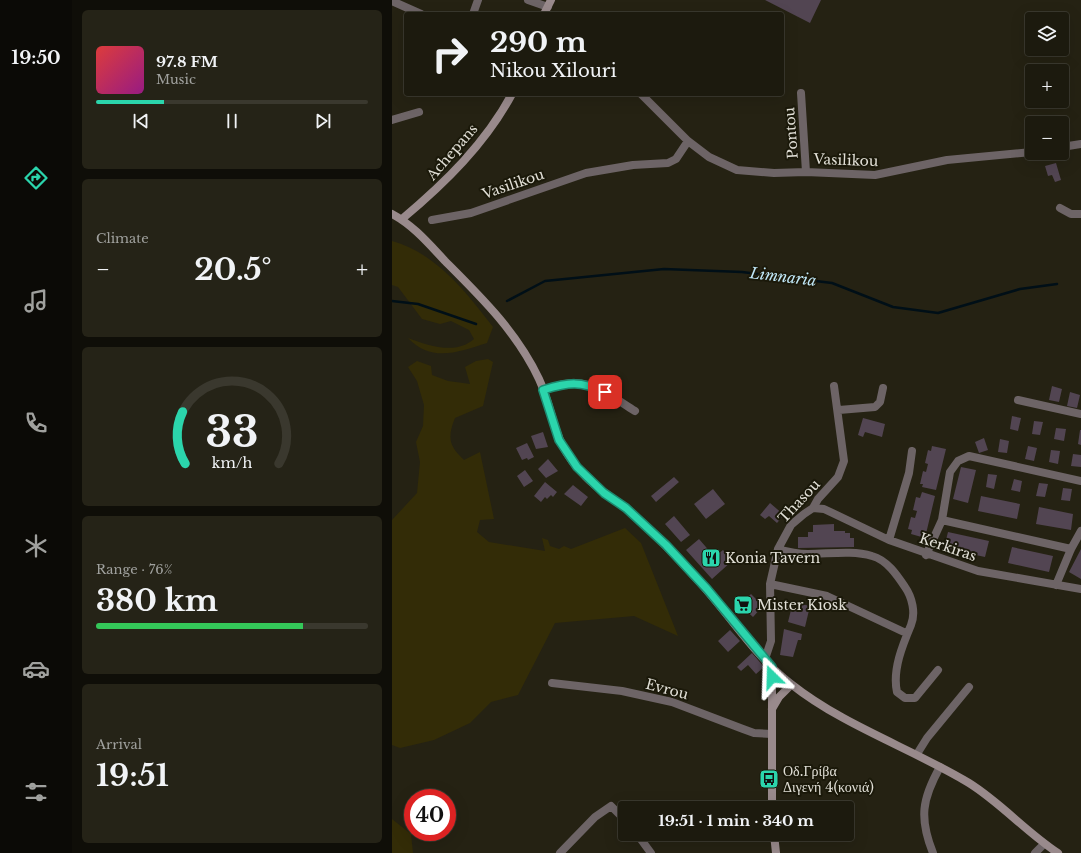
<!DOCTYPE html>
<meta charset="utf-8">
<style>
:root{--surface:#1c1a0e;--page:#252317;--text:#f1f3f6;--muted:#a0a19e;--line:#3a382e;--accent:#2bd5ac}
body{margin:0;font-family:"Libre Baskerville",serif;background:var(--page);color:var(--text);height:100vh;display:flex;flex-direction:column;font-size:15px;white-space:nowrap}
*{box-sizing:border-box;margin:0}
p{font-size:13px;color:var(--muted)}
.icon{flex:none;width:22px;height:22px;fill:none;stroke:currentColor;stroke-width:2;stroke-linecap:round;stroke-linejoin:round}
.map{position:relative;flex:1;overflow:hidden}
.drawer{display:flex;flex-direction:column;gap:10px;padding:10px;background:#0f0e08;width:320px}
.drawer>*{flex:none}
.top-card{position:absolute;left:12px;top:12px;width:380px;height:84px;border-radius:4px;box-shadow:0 4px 16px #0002,0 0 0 1px var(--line);background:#1c1a0e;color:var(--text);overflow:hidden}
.fabs{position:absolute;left:633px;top:12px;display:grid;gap:8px}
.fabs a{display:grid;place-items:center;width:44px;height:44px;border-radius:4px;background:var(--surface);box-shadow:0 4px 16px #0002,0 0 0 1px var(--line);font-size:20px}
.speed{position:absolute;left:12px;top:789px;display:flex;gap:8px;font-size:20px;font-weight:700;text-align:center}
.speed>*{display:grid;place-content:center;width:52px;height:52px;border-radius:50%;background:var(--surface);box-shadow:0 4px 16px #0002,0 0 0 1px var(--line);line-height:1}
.speed .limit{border:6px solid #d22;background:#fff;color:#111}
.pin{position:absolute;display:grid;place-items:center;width:34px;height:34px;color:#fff;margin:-17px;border-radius:8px;box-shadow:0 2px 6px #0006}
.me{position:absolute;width:44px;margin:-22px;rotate:338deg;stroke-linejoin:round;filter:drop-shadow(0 0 3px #0008)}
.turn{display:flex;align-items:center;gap:14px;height:84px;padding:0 20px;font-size:18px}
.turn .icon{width:52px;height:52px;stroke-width:2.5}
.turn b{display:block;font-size:28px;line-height:34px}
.big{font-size:30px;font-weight:700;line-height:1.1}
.drawer .tile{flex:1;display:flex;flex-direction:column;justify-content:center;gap:6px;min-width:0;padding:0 14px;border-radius:6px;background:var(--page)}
.drawer .dial{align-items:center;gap:0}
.dial svg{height:104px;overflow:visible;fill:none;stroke:var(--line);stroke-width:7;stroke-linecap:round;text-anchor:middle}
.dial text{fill:var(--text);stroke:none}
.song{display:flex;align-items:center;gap:12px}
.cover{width:48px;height:48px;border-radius:6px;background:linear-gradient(135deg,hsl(0 70% 55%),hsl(310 70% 35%))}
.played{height:4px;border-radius:2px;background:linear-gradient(90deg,var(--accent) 25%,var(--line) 25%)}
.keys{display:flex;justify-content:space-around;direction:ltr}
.heat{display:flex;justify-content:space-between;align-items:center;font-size:22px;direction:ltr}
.charge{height:6px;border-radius:3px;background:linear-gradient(90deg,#34c759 76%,var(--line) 0)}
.trip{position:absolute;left:226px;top:801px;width:236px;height:40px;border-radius:4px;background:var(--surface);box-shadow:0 4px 16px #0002,0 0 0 1px var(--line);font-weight:700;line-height:40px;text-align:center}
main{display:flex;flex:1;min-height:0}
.dock{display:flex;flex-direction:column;width:72px;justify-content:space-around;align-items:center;background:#0b0a06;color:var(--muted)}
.dock .icon{width:28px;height:28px}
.dock .current{color:var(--accent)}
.dock b{font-size:18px;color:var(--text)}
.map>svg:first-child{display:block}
</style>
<main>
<nav class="dock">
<b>19:50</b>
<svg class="icon current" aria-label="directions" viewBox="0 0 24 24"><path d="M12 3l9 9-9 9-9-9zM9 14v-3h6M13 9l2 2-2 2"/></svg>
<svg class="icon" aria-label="music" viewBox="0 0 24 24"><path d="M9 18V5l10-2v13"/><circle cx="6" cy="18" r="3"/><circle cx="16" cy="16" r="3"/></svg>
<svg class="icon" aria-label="phone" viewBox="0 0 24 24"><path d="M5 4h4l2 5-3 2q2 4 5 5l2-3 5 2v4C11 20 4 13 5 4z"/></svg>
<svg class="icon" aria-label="climate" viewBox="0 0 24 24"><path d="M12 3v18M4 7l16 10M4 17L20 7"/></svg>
<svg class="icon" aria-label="car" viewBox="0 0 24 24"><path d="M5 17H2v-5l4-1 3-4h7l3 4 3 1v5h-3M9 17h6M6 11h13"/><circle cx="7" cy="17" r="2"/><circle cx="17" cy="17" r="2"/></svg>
<svg class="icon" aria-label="filters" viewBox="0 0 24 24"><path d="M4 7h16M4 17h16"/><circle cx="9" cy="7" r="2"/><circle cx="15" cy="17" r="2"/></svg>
</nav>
<section class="drawer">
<div class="tile">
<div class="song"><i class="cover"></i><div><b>97.8 FM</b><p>Music</p></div></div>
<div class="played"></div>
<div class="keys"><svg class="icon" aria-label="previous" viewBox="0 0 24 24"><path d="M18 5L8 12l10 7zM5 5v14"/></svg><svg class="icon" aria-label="pause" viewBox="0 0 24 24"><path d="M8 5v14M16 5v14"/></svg><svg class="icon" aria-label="next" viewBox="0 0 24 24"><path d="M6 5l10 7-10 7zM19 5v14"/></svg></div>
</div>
<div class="tile"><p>Climate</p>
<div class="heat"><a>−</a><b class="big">20.5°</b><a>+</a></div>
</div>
<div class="tile dial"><svg viewBox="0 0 100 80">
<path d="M14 69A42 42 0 1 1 86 69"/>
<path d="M14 69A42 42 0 0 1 12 29" stroke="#2bd5ac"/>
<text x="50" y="56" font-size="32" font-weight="700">33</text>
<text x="50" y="72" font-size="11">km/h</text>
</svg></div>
<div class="tile"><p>Range · 76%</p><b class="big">380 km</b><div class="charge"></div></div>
<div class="tile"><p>Arrival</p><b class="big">19:51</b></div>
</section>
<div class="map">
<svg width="689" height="853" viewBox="0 0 689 853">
<rect width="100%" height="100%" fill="#252213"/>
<path fill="#332c07" d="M0,241C44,253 75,293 101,327L95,343C66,352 40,363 16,338C37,346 64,355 82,339L77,330L59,321L48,324L30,319L6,287L0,285Z
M96,359L101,362L91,406L63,418C55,438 57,446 72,460L88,452L102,519L88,520L85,532L97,542L153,551L150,538L156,540L158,546L167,549L172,546L179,549L233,528L249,543L286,636L242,616L163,623L126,695L99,702L78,723L42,740L8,748L0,745V520L25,493L28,462L24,442L31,426L32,405L25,381L16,367L25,361L39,366L40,375L56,381L78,384L73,367L84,361Z
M0,819L19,834L21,853H0Z"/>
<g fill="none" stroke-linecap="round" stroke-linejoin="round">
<path stroke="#000f17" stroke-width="2.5" d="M0,301L26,304L84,324
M115,301L153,281L272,269L350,272L440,283L501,307L546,313L628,289L665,284"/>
</g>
<path fill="#524552" d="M373,0H429L418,23Z
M664,163L669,180L663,182L660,175L656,176L653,166Z
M660,386L670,389L667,402L657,400Z
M678,392L688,395L685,408L675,406Z
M620,416L629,418L626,431L618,429Z
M471,418L493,424L490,437L473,432L471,437L466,435Z
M642,421L651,422L648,435L640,434Z
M664,428L674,429L672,441L662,439Z
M688,430H689V445L686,444Z
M151,432L156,447L144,449L139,436Z
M592,438L596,450L587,453L583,442Z
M608,439L617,441L615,453L606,452Z
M135,443L142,457L136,460L135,458L130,460L124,448Z
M540,446L554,449L544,490L530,487L531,484H528L531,471L534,472L536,464L533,463L536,450L539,451Z
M636,446L645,448L642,461L633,459Z
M659,450L668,451L666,464L657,462Z
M681,454L689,455V467L679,466Z
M156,459L166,471L154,478L146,469Z
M569,467L584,470L576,503L561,499Z
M133,470L141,481L132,487L125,476Z
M596,474L605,475L602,489L594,487Z
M282,477L287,482L264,502L259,496Z
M622,479L630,481L628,492L619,490Z
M153,482L165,492L161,497L159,495L155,499L153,497L149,502L142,496Z
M647,483L656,484L653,497L644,496Z
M181,485L196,497L189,506L172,494Z
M671,488L680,489L678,501L669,500Z
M321,489L333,504L314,519L302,504Z
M530,492L543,496L533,538L519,534L520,530L516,529L519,517L523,518L525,511L521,510L524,497L528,498Z
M589,496L628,504L625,519L586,511Z
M378,503L392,515L385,523L377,516L373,519L368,515Z
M647,507L681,514L679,530L644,524Z
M282,516L298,535L289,542L273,524Z
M442,524V531H453V533H458V538H462V547L406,548V537H416V532H421V525Z
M556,532L597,541L593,557L552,548Z
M307,539L320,554L322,552L325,555L331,550L340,561L320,579L294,550Z
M620,547L661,556L657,572L616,563Z
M689,549V579L677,572Z
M359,594L371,606L361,617L348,605Z
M401,602L418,606L413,627L396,622Z
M392,629L410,634L409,640H406L401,657L388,655Z
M338,630L348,641L336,652L326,641Z
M360,653L372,667L364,674L356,665L349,671L345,667Z"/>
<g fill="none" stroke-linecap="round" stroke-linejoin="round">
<path stroke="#6d6466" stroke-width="8" d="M136,0L156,7
M0,1L29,14
M81,14L86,0
M409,93L414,172
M249,94L296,141L317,157L345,170L382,173L414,172L483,175L555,160L640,152
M0,120L27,112
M670,147L689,144
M668,208L679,214H689
M40,220L79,213L194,173L241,165L276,163L284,159L296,141
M151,390C161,387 171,383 182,383C203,382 225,400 243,411
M626,400L689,414
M447,410L483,407L488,402L491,388
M421,508L432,509L497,540L586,571L689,589
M550,520L679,549
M497,540L517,473L520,451
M386,549C396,552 406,554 416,554C437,554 460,550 480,556C495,560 505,575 513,587C520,597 524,613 519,625C511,644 500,670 505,692L513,698H523L546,670
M534,555L550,520L558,472L566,461L577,456L689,481
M378,584L435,596L514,633
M664,585L679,549L689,531
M373,659L379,641L378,584L386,549L399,525L412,514L421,508L426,499L446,477L452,461L442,386
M160,683L230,691L280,702L351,729L362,733L380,734
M525,754L535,738L577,687
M245,834L259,853
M168,853L203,817L219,806L233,820
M541,853C527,818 530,799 548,767
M643,853L652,844"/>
<path stroke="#998a8c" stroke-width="8" d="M152,14L159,0
M0,214C21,225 37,244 53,261C89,297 125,332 147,379C164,416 160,444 193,476C205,489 220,497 234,508C258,528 280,552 301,575C334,609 361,655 399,684C452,726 519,748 577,783C609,803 634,832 666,853
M10,219C53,183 93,144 120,94
M380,667V808
M380,709L387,697L399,685
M382,834L384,853"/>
</g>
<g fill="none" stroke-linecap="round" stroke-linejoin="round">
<g stroke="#1c8a70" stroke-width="10">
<path id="route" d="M213,392C188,381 178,382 151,390L167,440L185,467L212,493L234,508L274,545L315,589L380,667V677"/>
</g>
<use href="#route" stroke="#2bd5ac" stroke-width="7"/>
</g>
<defs>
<g id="restaurant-square" transform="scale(1)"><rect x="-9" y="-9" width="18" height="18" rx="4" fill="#2bd5ac" stroke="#1b190a"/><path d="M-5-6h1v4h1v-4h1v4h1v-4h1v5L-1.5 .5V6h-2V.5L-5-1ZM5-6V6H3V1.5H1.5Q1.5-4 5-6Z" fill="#111"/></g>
<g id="supermarket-square" transform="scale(1)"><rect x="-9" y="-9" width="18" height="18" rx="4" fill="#2bd5ac" stroke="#1b190a"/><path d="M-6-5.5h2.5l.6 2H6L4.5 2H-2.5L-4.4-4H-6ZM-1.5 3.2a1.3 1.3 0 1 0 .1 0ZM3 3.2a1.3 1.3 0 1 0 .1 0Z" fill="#111"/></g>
<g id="bus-square" transform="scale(1)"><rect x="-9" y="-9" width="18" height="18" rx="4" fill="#2bd5ac" stroke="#1b190a"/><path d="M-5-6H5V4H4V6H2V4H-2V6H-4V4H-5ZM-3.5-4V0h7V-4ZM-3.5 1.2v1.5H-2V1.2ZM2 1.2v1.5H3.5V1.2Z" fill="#111"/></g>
</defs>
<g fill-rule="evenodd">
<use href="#restaurant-square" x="319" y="558"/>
<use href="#supermarket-square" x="351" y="605"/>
<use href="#bus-square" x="377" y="779"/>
</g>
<g text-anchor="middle" stroke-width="4" stroke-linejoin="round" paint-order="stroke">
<g font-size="14" fill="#e1dfd6" stroke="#1b190a">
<text transform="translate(399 133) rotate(-94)" y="5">Pontou</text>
<text transform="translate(60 152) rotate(-49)" y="5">Achepans</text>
<text transform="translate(454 160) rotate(2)" y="5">Vasilikou</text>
<text transform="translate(121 184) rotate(-19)" y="5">Vasilikou</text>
<text transform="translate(407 501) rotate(-47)" y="5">Thasou</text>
<text transform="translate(556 547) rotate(19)" y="5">Kerkiras</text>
<text transform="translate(275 689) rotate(15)" y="5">Evrou</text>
</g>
<g font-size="14" fill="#e1dfd6" stroke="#1b190a" text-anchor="start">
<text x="333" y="563">Konia Tavern</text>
<text x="365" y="610">Mister Kiosk</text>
<text x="391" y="776">Οδ.Γρίβα<tspan x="391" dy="16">Διγενή 4(κονιά)</tspan></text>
</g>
<g font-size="15" font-style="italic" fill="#c1e8f8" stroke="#1b190a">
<text transform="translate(391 277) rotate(7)" y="5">Limnaria</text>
</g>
</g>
</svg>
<div class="fabs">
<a><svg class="icon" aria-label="layers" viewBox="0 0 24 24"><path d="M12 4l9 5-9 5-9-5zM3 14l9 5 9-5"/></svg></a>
<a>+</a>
<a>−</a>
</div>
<div class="speed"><div class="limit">40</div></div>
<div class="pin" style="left:213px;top:392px;background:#d93025"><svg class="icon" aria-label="arrive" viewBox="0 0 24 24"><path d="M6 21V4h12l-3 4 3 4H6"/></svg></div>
<svg class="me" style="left:380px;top:677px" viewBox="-20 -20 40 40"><path d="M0-17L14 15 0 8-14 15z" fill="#2bd5ac" stroke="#fff" stroke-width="4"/></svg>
<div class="trip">19:51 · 1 min · 340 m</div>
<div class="top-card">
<div class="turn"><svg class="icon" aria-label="right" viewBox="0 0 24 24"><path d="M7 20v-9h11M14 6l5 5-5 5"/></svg><div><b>290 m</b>Nikou Xilouri</div></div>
</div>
</div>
</main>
